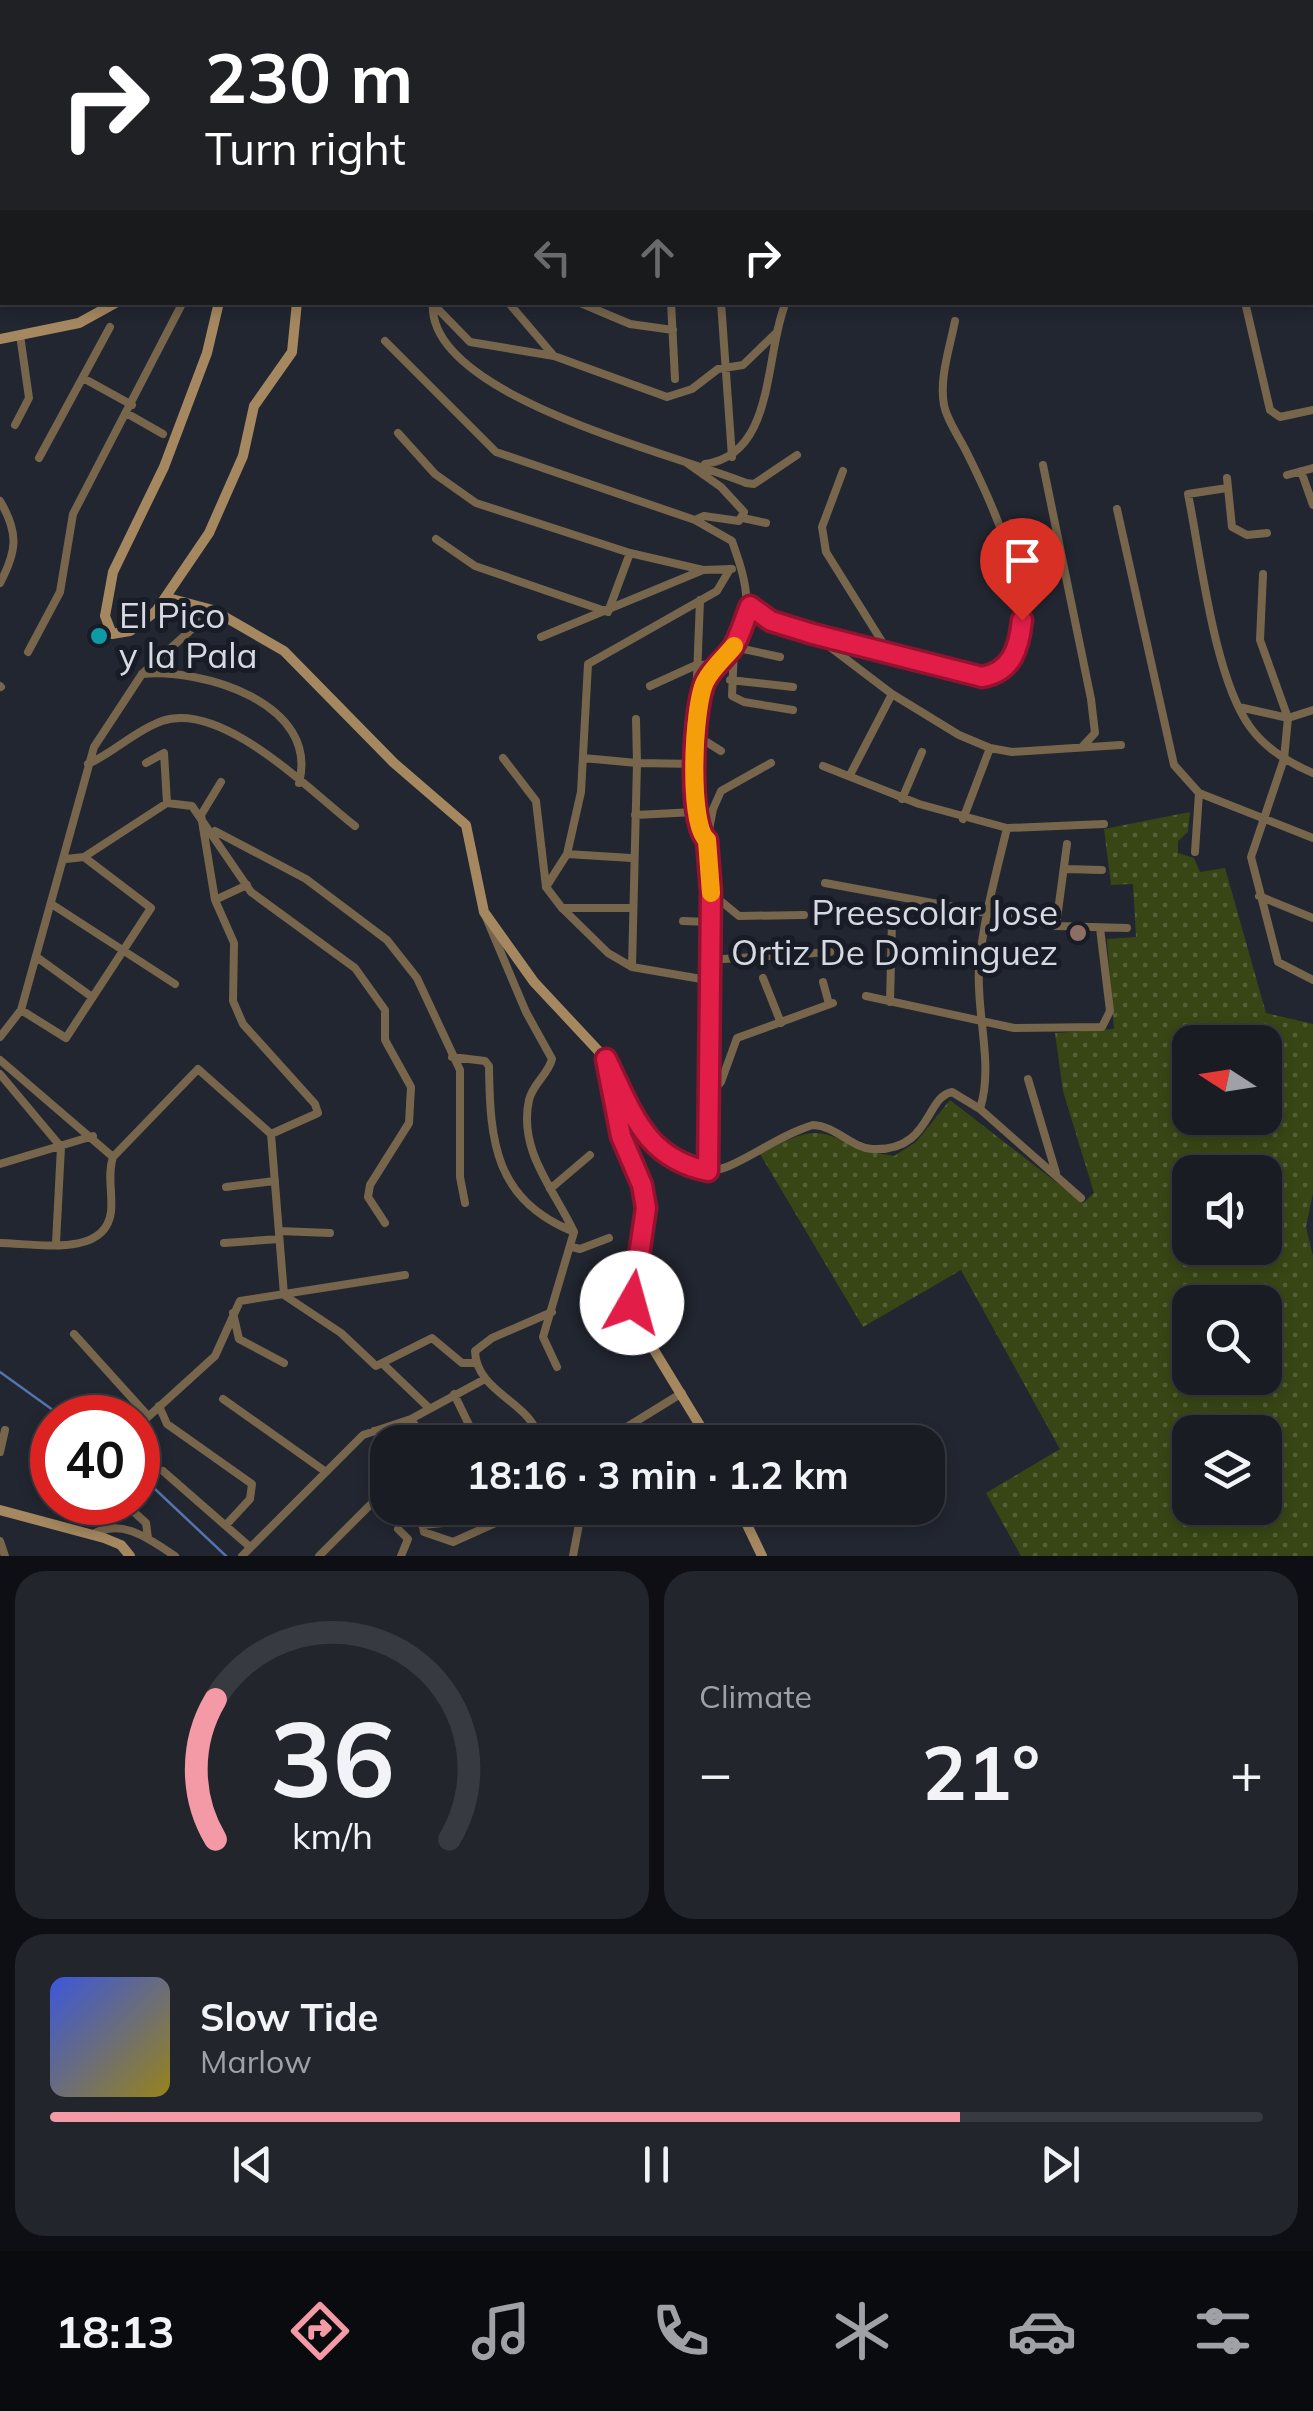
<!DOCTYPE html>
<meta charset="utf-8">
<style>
:root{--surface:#1a1c24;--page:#23252c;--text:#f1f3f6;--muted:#9fa1a6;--line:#383a41;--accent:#f49aa6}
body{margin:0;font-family:Mulish,sans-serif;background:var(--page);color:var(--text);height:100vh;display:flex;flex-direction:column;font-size:38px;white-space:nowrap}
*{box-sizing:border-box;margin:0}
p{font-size:32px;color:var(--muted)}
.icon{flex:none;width:55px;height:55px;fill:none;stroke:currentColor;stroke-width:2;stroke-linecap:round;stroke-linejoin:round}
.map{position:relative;height:1556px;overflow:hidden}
.panel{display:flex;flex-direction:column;gap:15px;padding:15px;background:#0e0f14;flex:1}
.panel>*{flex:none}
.hud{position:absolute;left:0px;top:0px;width:1315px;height:305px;box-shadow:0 5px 15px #0003,0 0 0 2px var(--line);background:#202124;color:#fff;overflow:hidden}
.needle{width:65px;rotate:282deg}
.fabs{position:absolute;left:1172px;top:1025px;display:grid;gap:20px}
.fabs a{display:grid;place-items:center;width:110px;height:110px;border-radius:20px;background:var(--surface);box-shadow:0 5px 15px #0003,0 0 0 2px var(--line);font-size:50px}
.speed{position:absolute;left:30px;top:1395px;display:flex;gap:20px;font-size:50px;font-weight:700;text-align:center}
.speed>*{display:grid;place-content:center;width:130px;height:130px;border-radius:50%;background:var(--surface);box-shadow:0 5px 15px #0003,0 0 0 2px var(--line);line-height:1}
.speed .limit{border:15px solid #d22;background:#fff;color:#111}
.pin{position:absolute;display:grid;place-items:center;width:85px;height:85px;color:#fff;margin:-102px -42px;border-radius:50% 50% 50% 0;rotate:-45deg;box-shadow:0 0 10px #0007}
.pin .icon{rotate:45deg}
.me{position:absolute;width:110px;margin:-55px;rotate:7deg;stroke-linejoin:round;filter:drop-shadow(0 0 8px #0008)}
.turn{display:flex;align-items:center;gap:35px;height:210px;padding:0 40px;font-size:45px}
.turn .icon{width:130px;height:130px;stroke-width:2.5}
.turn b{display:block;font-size:70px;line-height:85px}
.lanes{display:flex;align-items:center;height:95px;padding:0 40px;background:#0003;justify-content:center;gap:50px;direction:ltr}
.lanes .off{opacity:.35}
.big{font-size:75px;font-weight:700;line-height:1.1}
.panel .tile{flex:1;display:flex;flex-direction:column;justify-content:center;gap:15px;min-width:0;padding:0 35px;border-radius:30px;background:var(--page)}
.panel .dial{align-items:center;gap:0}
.dial svg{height:260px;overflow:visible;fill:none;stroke:var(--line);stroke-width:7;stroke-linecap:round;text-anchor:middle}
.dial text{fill:var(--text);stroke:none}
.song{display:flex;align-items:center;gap:30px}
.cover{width:120px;height:120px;border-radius:15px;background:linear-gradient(135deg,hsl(230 70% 55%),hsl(50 70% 35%))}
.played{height:10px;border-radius:5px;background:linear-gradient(90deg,var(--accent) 75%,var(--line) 75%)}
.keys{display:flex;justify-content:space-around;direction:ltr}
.heat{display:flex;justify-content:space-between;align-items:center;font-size:55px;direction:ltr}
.panel .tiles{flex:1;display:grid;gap:15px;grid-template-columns:1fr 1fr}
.tile:last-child{grid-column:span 2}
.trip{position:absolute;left:370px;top:1425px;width:575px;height:100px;border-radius:30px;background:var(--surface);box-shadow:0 5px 15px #0003,0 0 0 2px var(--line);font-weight:700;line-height:100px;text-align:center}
.menu{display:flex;height:160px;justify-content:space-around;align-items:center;background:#0a0b0e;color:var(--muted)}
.menu .icon{width:70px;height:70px}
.menu .current{color:var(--accent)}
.menu b{font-size:45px;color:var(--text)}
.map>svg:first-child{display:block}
</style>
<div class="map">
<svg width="1313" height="1556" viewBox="0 0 1313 1556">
<defs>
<pattern id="park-dots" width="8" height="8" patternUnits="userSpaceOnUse" patternTransform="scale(2.5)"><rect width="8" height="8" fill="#384615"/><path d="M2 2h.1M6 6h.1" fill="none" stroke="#546037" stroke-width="1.8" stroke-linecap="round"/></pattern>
</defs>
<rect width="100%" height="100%" fill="#222630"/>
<path fill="url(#park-dots)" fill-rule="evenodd" d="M1190,812L1188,832L1178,841V853L1194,858L1200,872L1225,868L1266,1013L1313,1024V1193L1306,1227L1313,1256V1556H1021L986,1493L1060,1449L961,1270L863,1327L760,1154C838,1111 820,1146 894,1156L916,1142L950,1100L1083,1203L1094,1193L1063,1091L1055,1033L1114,1029L1107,939L1136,937L1133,884L1111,885L1104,829ZM1190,1042H1265V1118H1190ZM1190,1172H1265V1248H1190ZM1190,1302H1265V1378H1190ZM1190,1432H1265V1508H1190Z"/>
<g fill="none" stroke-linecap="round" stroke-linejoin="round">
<path stroke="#5573ac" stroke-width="2.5" d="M0,1372L64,1418
M138,1473L226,1556"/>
<path stroke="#77654c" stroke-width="8" d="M99,0L101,2
M198,0L201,2
M257,0V2
M296,0L297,2
M318,0L320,2
M421,0L426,2
M592,0L596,2
M643,0V2
M1172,0L1173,2
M1224,0V2
M1300,0L1302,2
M348,2L349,0
M456,2L457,0
M534,2L535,0
M612,2L613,0
M742,2L743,0
M808,2L809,0
M1116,2L1117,0
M0,16H2
M1312,16L1313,17
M1312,195H1313
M0,236L2,235
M1312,299H1313
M433,302C424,396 678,455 746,483L754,484L797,455
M508,302L554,356
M578,302L630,324L673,330
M671,302L675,379
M721,302L732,457
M1245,302L1270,410L1280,417L1313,410
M434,305L470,342L554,356L667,397L692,389L718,369L743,365L776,333
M385,341L496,452L695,520L732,541C745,578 755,607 735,644C728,658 713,667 705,680C689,711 693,799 699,834L707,840
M83,378L132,405
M128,414L163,434
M15,425L29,398L20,335
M398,433L435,474L476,503L630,553L703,570
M39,458L110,327
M687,463L721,487L744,512L739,521L704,516L695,520
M705,464C776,455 764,354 786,302
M1043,465L1091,699L1095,733L1082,747
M843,471L822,527L826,552L891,656
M1301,471L1313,505
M1287,475L1313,468
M1227,478L1232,527L1247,535L1267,533
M1227,488L1188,494C1201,558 1214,677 1250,727C1266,749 1289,763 1313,773
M0,501C19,533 17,551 0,583
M1117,509L1174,765L1199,793L1313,838
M743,518L766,523
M436,539L475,566L608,612L630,553
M1263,574L1260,640L1288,718
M749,607L771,621L813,634L892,694L959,735L990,748L1012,752L1121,745
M813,634L982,677C1069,661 990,499 967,453C960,438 947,421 944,405C939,378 950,347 955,321
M541,637L703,570L732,569
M28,652L60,592L73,514L183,302
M780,657L734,647L732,696L744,702L793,710
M142,674C202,668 320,703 299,783
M730,680L793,687
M0,686L1,687
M650,686L694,666L719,663
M696,702L700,600
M1239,707L1288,718L1313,710
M1288,718L1284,759L1251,857L1278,962L1313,980
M636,719L637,763L697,764
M697,736L721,751
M503,758L536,801L546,887L562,908L608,953L632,967L707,980
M583,758L637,763L632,967
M146,763L164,753L167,803
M88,764C113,753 136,730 162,721C222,700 310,791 355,826
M823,766L919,804L1007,828L1104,824
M850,775L892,694
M221,782L201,815L215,900L234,943L233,1001L243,1024L315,1104L318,1113L271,1134
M902,799L922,752
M635,815L695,812
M963,819L990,748
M215,831L306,879L387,940L417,978L460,1070V1177L465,1203
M1195,852L1199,793
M567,854L631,858
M66,859L84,857L167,803L192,806L251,892L355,968L385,1010V1040L411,1087L409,1123L370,1185L368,1197L385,1223
M1065,869L1102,870
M825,883L1056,926L1127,928
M546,887L567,854L581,792L588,664L717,591L730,569
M711,893L739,916L804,915
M1259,896L1313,918
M215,900L247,885
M53,905L175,984
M562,908H631
M485,915L526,1012L552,1059C548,1075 533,1083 529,1100C518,1151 554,1189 574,1232L543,1337L557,1367
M683,921L710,922
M1056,926L1067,844
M38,958L92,997
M709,960L830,952
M763,978L781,1023
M823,982L829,1004
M866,996L1014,1028L1102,1027L1110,1011L1100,928
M890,1002L892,921
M21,1010L66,1038L151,908L84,857
M0,1037L21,1010L94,747L142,674L213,610
M452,1057L485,1061L489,1066C490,1143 495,1200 574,1232
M0,1060L113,1157
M610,1067C632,1109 665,1193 729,1166C758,1153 783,1134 813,1125C836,1126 850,1147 872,1149C931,1152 925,1097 952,1092L980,1109L1081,1198
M0,1074L61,1147L56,1243
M1028,1079L1056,1173
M708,1097L721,1082L737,1038L833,1003
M980,1109C994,1065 976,1014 979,968C983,920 996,874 1007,828
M0,1164L93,1136
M708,1171L711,893L707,840L713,809L721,791L771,763
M226,1187L275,1181
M550,1189L590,1155
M279,1231L330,1233
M0,1243C33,1243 105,1259 111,1212C113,1194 107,1175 113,1157L198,1069L271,1134L284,1295
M224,1243L279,1239
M572,1247L580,1249L609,1238
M284,1295L341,1333L376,1366L432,1338L462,1363H476
M233,1313L239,1339L284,1363
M74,1334L148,1416
M383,1364L429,1408
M454,1394L473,1433
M223,1399L326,1472
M159,1406L167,1424L252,1484L250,1499L226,1525
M411,1419L426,1442
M138,1426L215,1356L240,1301L405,1275
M622,1430L682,1393
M374,1431L399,1442
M539,1442C536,1403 476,1394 475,1351L492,1338L552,1312
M0,1452L5,1430
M163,1471L250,1547
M123,1502L146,1523L148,1538
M420,1508L424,1532L453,1542L529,1508
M561,1508L576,1515L579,1524L573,1556
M691,1523L715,1508
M422,1525L443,1523L471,1508
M398,1529L408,1539L401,1556
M91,1535C122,1517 149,1539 175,1556
M0,1541L5,1556
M242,1556L363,1435L411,1419L485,1379
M319,1556L388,1487"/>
<path stroke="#a58860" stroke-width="10" d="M393,2L394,0
M657,2L658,0
M0,75L2,76
M219,302L207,353L164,467L113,572L105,616L112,634L130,631L156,611L209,533L243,456L254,406L292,352L297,302
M0,339L79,323L117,302
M168,598L213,610L284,651L394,763L466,825L484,912L534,982L606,1059L621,1136L642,1185L647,1208L632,1303L640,1327L710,1442
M739,1508L762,1556
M0,1510L104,1538L121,1545L130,1556"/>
</g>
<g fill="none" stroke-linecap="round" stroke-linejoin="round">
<g stroke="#92132f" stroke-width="25">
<path id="route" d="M632,1303L646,1208L642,1185L621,1136L606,1059C632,1111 644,1158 708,1171L711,892L707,840C687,824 693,704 706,680C712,669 723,660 731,650C740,638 744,620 750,606L771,621L813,634L982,677C1012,672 1019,648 1022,620"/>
</g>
<use href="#route" stroke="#e11d48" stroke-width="18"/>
<path stroke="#f59e0b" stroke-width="18" d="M711,893L707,840C688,824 693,706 705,682C712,668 725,657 734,646"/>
</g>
<circle fill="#0f9aa8" stroke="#181c26" stroke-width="4" cx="99" cy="636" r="10"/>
<circle fill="#8d6e63" stroke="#181c26" stroke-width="4" cx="1078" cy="933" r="10"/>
<g text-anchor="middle" stroke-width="10" stroke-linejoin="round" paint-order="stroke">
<g font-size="35" fill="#d6d9df" stroke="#181c26" text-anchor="start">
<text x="119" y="628">El Pico<tspan x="119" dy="40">y la Pala</tspan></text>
<text x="1058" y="925" text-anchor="end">Preescolar Jose<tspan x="1058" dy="40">Ortiz De Dominguez</tspan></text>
</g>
</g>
</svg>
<div class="fabs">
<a><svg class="needle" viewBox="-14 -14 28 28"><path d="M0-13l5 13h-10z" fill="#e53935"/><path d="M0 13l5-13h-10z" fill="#9fa1a6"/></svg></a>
<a><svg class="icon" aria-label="sound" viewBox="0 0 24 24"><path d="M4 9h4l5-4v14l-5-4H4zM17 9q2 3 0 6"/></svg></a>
<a><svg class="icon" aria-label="search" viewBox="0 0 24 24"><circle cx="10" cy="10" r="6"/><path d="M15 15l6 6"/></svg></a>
<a><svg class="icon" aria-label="layers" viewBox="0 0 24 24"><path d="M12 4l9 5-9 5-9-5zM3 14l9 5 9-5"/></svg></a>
</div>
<div class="speed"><div class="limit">40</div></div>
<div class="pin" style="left:1022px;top:620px;background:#d93025"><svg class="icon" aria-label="arrive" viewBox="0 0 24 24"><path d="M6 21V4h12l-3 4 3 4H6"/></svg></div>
<svg class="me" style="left:632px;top:1303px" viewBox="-20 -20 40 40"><circle r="19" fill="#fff"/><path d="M0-13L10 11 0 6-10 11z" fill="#e11d48"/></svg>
<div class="trip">18:16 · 3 min · 1.2 km</div>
<div class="hud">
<div class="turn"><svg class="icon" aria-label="right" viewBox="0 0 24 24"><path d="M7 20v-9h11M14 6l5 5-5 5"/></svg><div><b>230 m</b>Turn right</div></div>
<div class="lanes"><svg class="icon off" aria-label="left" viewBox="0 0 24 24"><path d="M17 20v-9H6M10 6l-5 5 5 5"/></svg><svg class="icon off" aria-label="ahead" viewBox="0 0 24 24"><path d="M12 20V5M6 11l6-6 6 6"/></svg><svg class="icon" aria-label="right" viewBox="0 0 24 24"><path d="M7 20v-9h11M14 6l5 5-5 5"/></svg></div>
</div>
</div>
<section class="panel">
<div class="tiles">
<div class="tile dial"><svg viewBox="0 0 100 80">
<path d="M14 69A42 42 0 1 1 86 69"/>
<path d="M14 69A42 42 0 0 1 14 26" stroke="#f49aa6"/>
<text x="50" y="56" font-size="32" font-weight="700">36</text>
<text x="50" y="72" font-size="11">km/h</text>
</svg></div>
<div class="tile"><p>Climate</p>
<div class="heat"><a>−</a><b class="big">21°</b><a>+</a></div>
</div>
<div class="tile">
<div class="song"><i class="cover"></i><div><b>Slow Tide</b><p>Marlow</p></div></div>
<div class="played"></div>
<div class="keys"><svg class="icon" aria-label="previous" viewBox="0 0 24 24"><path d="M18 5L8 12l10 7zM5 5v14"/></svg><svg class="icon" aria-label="pause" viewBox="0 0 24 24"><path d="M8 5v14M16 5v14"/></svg><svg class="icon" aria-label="next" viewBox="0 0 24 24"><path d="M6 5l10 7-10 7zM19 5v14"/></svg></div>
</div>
</div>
</section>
<nav class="menu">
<b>18:13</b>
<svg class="icon current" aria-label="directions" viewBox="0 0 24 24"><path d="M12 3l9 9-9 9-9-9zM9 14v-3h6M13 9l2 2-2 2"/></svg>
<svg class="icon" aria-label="music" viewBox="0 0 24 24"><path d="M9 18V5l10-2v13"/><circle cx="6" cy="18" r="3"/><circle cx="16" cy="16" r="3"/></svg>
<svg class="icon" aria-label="phone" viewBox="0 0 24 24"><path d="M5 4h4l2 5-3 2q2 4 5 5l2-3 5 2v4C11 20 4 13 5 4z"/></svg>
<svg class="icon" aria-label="climate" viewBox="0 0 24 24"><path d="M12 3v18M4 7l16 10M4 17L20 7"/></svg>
<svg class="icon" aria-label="car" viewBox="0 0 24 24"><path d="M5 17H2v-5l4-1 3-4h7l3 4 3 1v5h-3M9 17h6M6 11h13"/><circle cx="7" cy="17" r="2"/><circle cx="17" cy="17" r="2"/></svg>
<svg class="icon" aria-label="filters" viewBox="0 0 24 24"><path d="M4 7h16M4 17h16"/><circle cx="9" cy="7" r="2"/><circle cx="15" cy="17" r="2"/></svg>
</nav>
